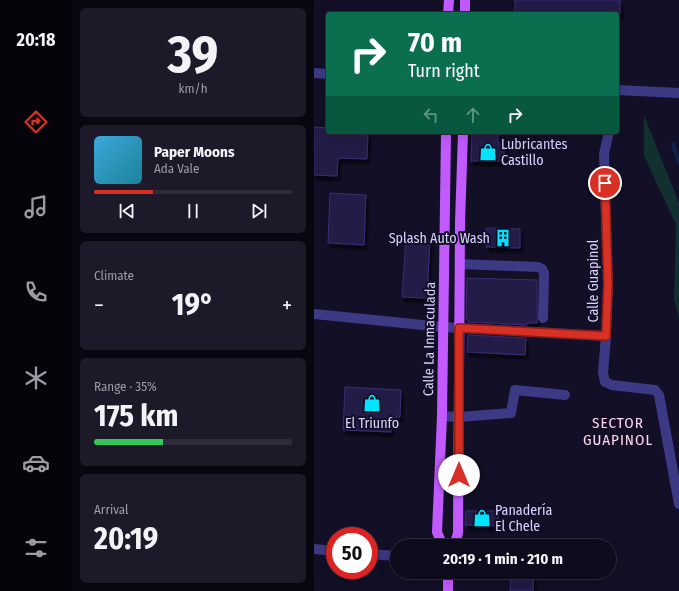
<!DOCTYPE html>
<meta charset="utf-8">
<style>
:root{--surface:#0e0b1c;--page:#1c1929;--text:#f1f3f6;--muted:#9b9ba3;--line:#2e2b3b;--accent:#d93025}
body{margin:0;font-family:"Fira Sans Condensed",sans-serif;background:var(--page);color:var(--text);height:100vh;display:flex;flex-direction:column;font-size:15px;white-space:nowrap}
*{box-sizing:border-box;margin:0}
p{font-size:13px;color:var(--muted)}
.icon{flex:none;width:22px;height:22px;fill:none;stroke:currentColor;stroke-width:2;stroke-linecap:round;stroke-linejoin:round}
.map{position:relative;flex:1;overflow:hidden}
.sheet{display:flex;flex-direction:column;gap:8px;padding:8px;background:#08060f;width:242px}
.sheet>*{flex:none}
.guide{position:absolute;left:12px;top:12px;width:293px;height:122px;border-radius:4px;box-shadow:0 4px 16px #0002,0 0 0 1px var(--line);background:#0b6e4f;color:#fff;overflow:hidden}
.speed{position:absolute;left:12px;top:527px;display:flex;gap:8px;font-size:20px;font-weight:700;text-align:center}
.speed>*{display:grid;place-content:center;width:52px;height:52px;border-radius:50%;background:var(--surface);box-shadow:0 4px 16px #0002,0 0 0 1px var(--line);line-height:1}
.speed .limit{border:6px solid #d22;background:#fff;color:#111}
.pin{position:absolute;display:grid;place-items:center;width:34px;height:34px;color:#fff;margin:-17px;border:2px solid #fff;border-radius:50%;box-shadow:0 1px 4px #0007}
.me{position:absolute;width:44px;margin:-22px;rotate:0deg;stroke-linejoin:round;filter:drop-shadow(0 0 3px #0008)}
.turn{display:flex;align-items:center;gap:14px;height:84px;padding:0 16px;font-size:18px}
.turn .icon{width:52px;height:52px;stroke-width:2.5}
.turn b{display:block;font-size:28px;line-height:34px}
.lanes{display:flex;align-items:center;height:38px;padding:0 16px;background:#0003;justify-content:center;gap:20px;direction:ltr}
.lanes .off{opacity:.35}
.big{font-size:30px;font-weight:700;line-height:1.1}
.sheet .tile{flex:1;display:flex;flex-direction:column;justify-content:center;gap:6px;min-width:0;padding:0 14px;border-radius:6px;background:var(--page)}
.sheet .dial{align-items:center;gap:0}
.dial b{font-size:52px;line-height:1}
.song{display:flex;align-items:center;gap:12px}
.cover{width:48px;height:48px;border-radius:6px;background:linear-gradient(135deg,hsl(200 70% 55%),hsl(190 70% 35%))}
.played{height:4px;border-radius:2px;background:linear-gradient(90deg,var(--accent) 30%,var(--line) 30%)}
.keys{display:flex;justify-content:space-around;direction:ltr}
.heat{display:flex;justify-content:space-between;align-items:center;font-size:22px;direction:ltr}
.charge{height:6px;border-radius:3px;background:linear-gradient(90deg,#34c759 35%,var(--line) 0)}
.trip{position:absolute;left:76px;top:539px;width:226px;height:40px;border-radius:20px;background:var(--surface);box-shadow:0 4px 16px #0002,0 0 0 1px var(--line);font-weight:700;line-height:40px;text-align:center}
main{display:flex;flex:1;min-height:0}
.dock{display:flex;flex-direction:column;width:72px;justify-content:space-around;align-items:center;background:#06040b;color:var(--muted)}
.dock .icon{width:28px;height:28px}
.dock .on{color:var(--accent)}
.dock b{font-size:18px;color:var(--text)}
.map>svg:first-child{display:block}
</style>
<main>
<nav class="dock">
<b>20:18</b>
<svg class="icon on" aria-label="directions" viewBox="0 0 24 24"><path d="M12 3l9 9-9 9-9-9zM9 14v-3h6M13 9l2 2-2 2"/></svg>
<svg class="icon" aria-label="music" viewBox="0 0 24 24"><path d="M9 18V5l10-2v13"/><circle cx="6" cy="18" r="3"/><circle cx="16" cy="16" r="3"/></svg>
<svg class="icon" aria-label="phone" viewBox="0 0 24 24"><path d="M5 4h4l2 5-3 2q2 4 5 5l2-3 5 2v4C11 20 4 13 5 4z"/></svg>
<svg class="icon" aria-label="climate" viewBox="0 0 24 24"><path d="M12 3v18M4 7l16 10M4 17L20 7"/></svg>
<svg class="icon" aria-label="car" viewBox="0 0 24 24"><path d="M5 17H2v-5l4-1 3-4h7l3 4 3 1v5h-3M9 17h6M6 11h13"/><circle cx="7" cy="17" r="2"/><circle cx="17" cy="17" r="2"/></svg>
<svg class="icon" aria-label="filters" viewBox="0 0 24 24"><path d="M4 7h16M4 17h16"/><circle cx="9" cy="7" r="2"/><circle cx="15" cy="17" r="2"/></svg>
</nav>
<section class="sheet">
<div class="tile dial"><b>39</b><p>km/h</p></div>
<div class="tile">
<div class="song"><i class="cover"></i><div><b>Paper Moons</b><p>Ada Vale</p></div></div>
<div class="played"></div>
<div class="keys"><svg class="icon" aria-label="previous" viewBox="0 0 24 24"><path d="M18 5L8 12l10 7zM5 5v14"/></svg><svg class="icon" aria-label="pause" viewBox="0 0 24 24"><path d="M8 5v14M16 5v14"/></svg><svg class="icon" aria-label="next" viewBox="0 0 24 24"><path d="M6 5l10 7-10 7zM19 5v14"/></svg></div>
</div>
<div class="tile"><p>Climate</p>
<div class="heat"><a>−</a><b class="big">19°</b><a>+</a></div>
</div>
<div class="tile"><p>Range · 35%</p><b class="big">175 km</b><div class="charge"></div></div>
<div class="tile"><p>Arrival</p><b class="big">20:19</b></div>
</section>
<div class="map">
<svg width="365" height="591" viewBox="0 0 365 591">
<defs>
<filter id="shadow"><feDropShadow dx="2.5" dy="4.5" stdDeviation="1" flood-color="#0009"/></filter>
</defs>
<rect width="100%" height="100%" fill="#130f26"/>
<path fill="#12302f" d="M330,115L365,203V318L360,300L362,224L330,156Z"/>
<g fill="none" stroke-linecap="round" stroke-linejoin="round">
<path stroke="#0c2248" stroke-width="4.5" d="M359,144L365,163"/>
</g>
<path fill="#241b47" stroke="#3b2d73" filter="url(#shadow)" d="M201,0H306V14H201Z
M0,127L14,128V132H54L53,159L24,158L23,176L0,175Z
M158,132H184V143H190V161H157Z
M16,193L52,195L50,245L14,243Z
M172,228L206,229V248L172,247Z
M92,239L116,240L113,298L88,297Z
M153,278L223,280V323H213V325L154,322V320H152Z
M154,335L212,338L211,355L153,352Z
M31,387L87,390L86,417H77V432L29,430Z
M152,511H185L184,526L151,525Z
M197,572H220L219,591H196Z"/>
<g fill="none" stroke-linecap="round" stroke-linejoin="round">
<path stroke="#3d3a85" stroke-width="10" d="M0,73L14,74
M303,90L365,93
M295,132L290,154L294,284L292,336L289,373L291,382L298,385L341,390L345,395L365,504
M146,264L224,267L228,269L230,273L229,318
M0,314L129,327L292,336
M128,416L145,417L197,413L201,390L251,395
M0,549L21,551
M55,554L83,556"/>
<path stroke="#c25bff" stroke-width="10" d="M134,14L135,0
M151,14V0
M129,546L123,532L128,416L132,132
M140,546L144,533L146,223L149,132
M134,591V572"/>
</g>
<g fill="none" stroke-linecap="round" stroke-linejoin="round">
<g stroke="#8d1f18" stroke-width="10">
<path id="route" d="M145,475V328L292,336L294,284L291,183"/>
</g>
<use href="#route" stroke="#d93025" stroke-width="7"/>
</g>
<defs>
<g id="shop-bare" transform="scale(1.38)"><path d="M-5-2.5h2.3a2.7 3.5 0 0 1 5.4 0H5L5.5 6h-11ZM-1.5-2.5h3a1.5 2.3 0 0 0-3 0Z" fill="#00e5ff" stroke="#130f26" stroke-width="2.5" paint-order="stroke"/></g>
<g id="building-bare" transform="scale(1.38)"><path d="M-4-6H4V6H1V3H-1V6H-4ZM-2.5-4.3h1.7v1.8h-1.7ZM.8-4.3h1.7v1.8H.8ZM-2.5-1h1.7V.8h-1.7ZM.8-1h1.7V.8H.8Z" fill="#00e5ff" stroke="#130f26" stroke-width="2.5" paint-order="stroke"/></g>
</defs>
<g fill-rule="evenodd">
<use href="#shop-bare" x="174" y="152"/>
<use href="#building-bare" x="189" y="238"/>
<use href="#shop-bare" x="58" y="403"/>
<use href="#shop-bare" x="168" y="518"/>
</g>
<g text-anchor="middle" stroke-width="4" stroke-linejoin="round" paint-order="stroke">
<g font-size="14" fill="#d9d4ff" stroke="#130f26" text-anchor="start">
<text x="187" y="149">Lubricantes<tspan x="187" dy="16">Castillo</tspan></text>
<text x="176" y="243" text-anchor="end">Splash Auto Wash</text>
<text x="58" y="428" text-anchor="middle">El Triunfo</text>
<text x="181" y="515">Panadería<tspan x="181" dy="16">El Chele</tspan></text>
</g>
<g font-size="14" fill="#d9d4ff" stroke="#130f26">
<text transform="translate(279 281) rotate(-90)" y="5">Calle Guapinol</text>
<text transform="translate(115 339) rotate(-89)" y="5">Calle La Inmaculada</text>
</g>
<g font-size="15" letter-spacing="1" fill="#ffd6f0" stroke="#130f26">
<text x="304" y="428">SECTOR<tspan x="304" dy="17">GUAPINOL</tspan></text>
</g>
</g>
</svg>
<div class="speed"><div class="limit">50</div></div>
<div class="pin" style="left:291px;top:183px;background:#d93025"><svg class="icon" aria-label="arrive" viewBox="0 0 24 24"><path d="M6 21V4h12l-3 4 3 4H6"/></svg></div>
<svg class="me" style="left:145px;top:475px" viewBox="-20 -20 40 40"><circle r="19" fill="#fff"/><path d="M0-13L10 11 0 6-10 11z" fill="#d93025"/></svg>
<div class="trip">20:19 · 1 min · 210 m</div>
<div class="guide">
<div class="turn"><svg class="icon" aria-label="right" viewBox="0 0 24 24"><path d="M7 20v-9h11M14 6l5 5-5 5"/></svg><div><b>70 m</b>Turn right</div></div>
<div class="lanes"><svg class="icon off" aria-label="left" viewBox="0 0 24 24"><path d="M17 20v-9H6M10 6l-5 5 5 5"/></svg><svg class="icon off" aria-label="ahead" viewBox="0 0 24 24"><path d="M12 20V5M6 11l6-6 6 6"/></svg><svg class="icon" aria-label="right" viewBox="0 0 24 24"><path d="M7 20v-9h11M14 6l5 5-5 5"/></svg></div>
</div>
</div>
</main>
